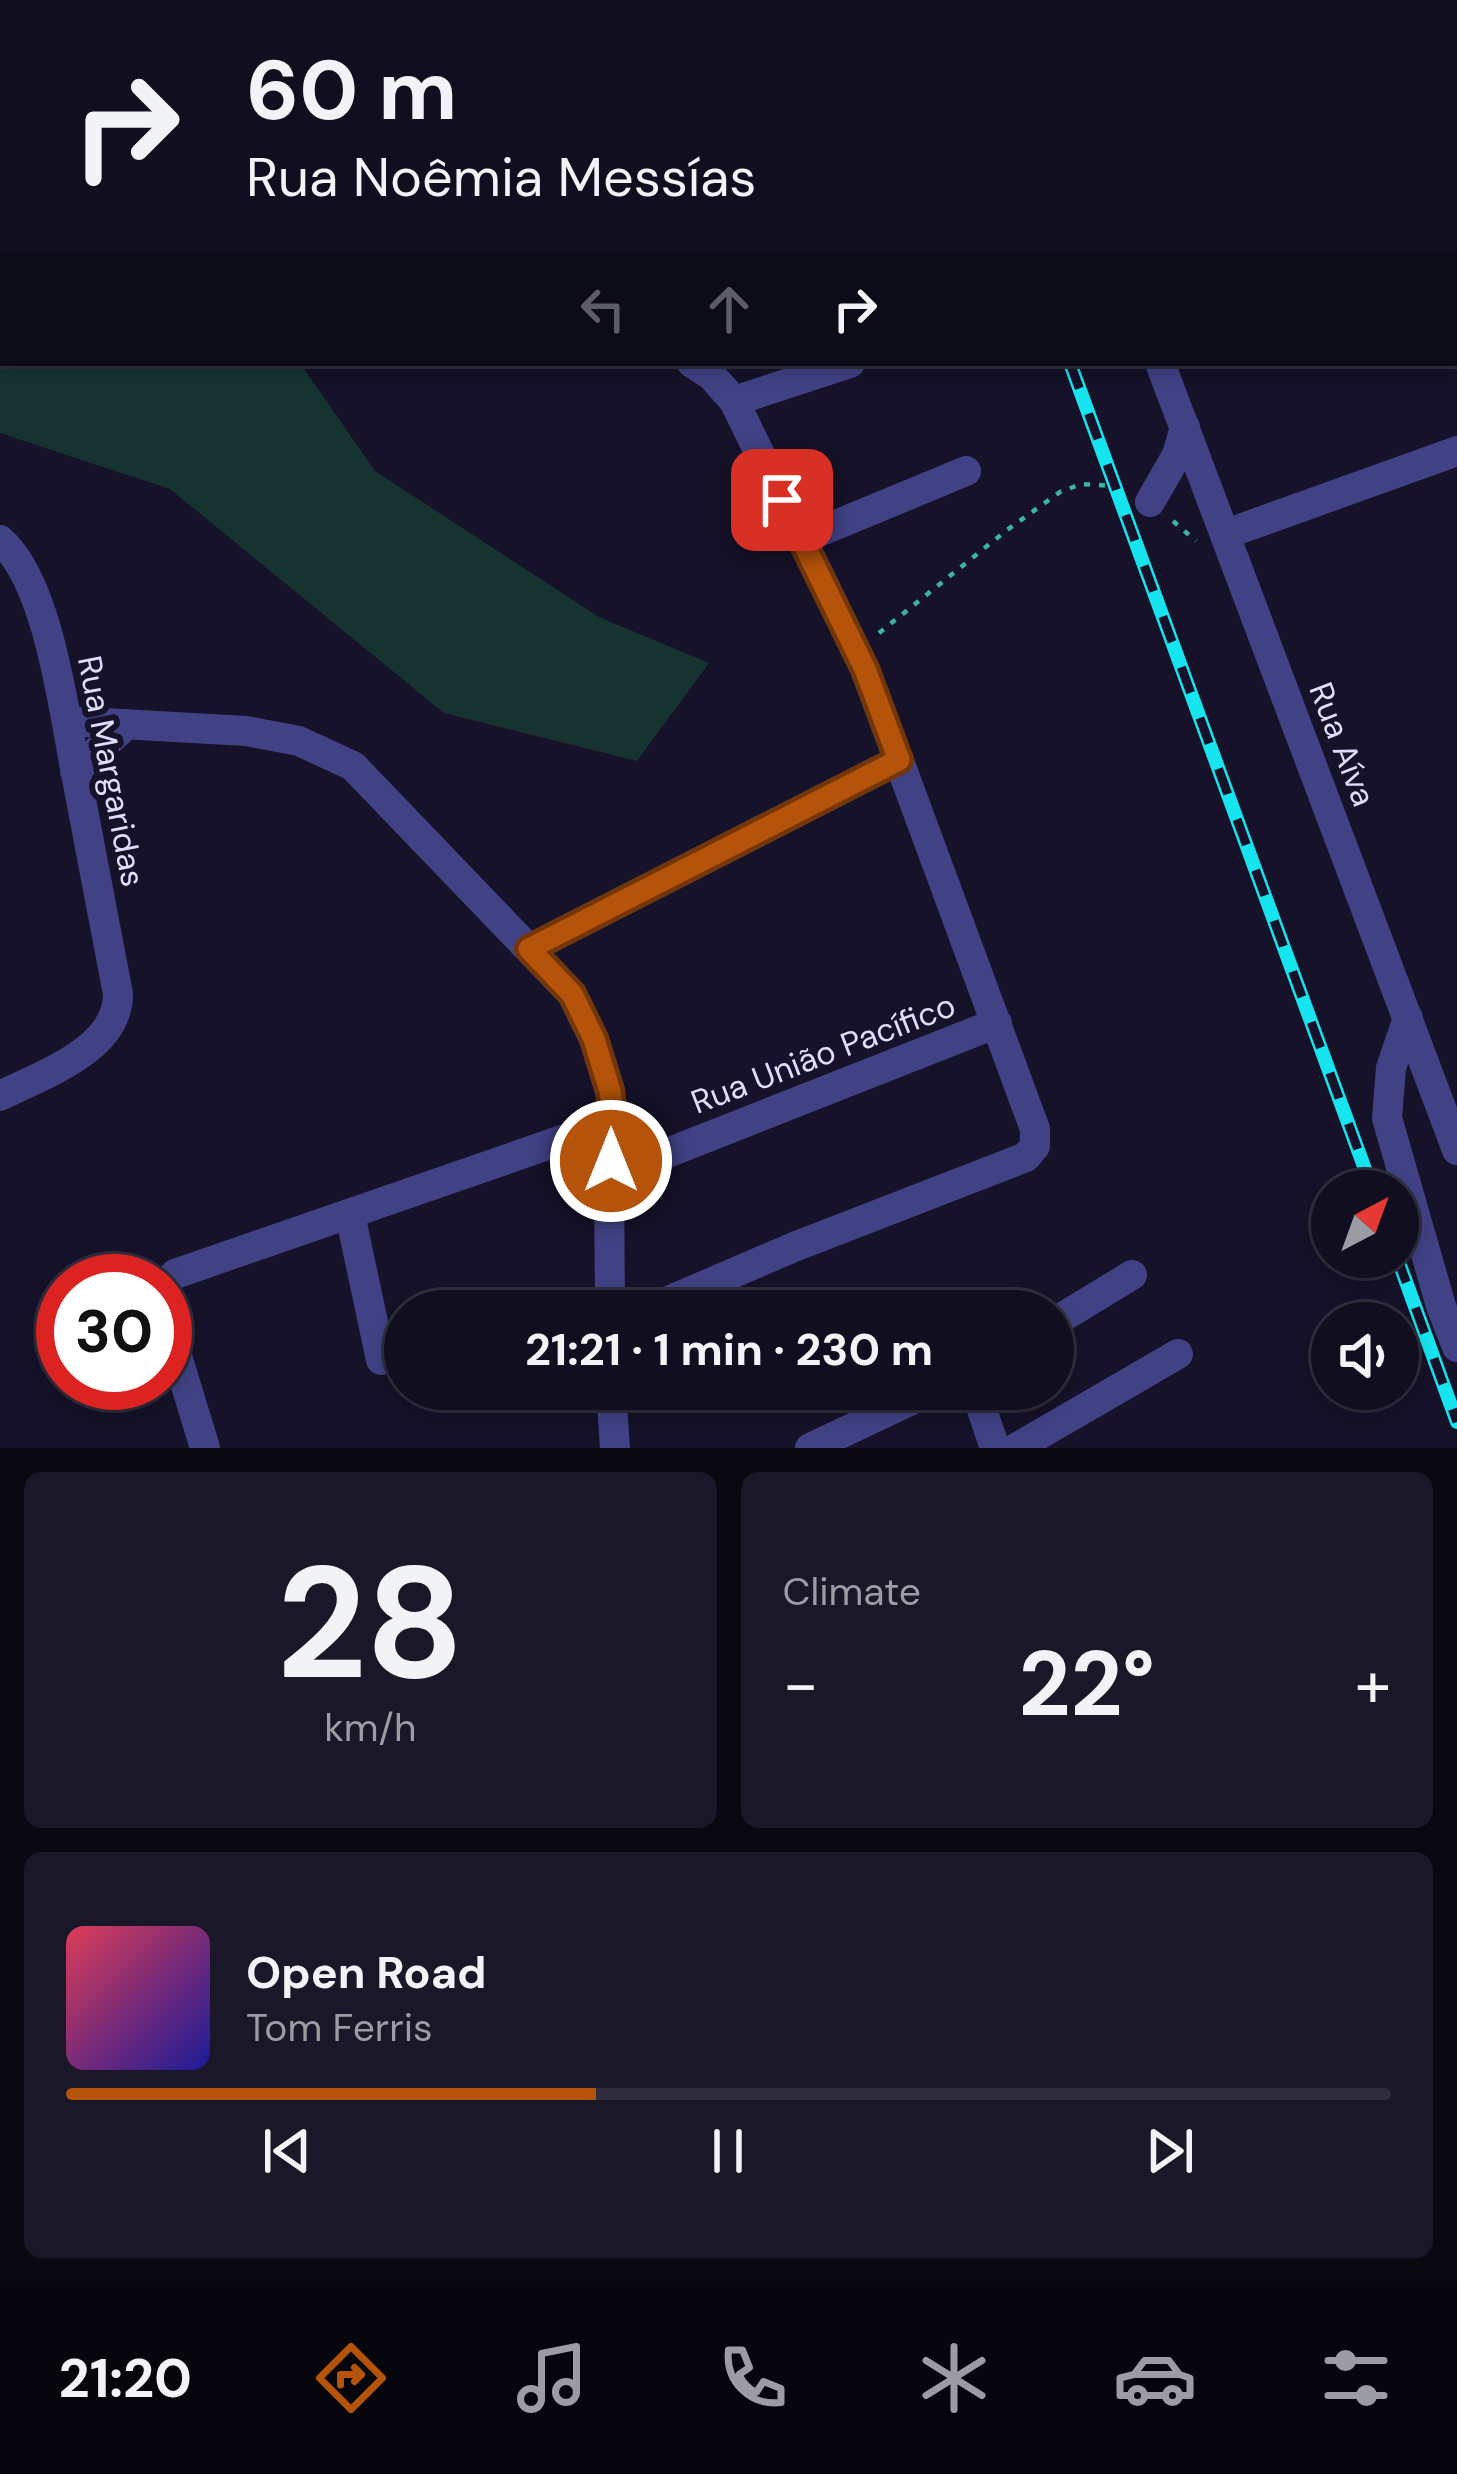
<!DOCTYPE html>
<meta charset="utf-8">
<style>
:root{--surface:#100e1f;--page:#191728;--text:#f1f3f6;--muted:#9c9ca4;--line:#302e3d;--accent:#b45309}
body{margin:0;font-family:"DM Sans",sans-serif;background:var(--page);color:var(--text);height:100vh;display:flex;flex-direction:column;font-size:45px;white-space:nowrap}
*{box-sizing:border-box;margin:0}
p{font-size:39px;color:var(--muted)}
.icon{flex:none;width:66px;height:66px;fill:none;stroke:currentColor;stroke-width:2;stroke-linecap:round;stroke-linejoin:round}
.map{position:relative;height:1448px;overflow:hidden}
.details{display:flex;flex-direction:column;gap:24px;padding:24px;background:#090811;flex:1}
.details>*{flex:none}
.guide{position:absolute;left:0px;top:0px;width:1458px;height:366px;box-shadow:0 6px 18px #0003,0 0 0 3px var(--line);background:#100e1f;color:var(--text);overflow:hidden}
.needle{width:78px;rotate:41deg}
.fabs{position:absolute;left:1311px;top:1170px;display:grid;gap:24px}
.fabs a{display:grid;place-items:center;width:108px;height:108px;border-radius:50%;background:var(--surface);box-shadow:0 6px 18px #0003,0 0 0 3px var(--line);font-size:60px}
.speed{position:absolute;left:36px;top:1254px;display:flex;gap:24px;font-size:60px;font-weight:700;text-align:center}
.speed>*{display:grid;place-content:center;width:156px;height:156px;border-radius:50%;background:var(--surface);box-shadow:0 6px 18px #0003,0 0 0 3px var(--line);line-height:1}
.speed .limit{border:18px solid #d22;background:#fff;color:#111}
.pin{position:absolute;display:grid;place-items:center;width:102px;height:102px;color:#fff;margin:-51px;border-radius:24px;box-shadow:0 6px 18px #0006}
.me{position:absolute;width:132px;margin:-66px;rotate:0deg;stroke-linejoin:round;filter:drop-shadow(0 0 9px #0008)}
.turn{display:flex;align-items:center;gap:42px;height:252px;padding:0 48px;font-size:54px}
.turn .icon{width:156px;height:156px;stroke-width:2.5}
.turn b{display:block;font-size:84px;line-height:102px}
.lanes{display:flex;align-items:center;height:114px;padding:0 48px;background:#0003;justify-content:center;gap:60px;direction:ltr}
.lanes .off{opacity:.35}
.big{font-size:90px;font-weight:700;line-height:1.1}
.details .tile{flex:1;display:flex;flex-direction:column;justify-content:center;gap:18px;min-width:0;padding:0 42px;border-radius:18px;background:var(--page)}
.details .dial{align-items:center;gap:0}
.dial b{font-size:156px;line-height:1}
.song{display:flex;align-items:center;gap:36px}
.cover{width:144px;height:144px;border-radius:18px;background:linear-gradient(135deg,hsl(350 70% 55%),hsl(240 70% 35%))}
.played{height:12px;border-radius:6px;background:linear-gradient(90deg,var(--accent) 40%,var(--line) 40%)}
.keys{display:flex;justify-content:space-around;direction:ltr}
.heat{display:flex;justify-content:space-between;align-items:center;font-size:66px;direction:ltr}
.details .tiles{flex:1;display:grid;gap:24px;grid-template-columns:1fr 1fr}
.tile:last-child{grid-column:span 2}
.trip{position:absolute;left:384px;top:1290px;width:690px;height:120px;border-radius:60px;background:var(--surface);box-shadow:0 6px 18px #0003,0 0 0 3px var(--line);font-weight:700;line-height:120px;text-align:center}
.tabs{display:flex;height:192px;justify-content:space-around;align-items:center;background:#06060c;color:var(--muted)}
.tabs .icon{width:84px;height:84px}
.tabs .selected{color:var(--accent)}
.tabs b{font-size:54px;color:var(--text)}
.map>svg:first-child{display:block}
</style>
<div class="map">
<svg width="1457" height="1448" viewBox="0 0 1457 1448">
<rect width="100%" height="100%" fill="#151229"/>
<path fill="#163330" d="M0,90L3,92V363H300L375,471L599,617L709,663L637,761L444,713L170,489L0,433Z"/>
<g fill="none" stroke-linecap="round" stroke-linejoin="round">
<path stroke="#39b4a7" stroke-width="4.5" stroke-dasharray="6 9" stroke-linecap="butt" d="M1173,521L1196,541
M879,633L1007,530L1060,492L1081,484L1115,486L1123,489"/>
<path stroke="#414285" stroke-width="30" d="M392,0L395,3
M1018,0L1019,3
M199,3L201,0
M559,3L561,0
M682,3L683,0
M1160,363L1457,1150
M734,401L850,363
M1150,502L1177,455L1185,427
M1226,534L1457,451
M802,539L966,471
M0,540C50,583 65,720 78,784C91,854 105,924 118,994C118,1050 43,1074 0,1096
M68,721L246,731L299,741L353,766L572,994L594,1039L610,1091L614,1122L609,1176L610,1311
M75,771L127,724
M529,949L899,760
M1408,1018L1391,1068L1387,1118L1441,1306L1457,1347
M609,1176L997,1023
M350,1214L381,1360
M165,1284L175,1274L614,1122
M645,1311L794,1247L1026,1157L1035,1146V1129L865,669L734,401L712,376L692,363
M165,1317L205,1448
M1053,1323L1132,1275
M611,1389L615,1448
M975,1389L995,1448
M810,1448L935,1389
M1016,1448L1178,1354"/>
<g stroke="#16e4ef" stroke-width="14">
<path id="rail" d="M900,0L902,3
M1070,363L1373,1191
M1397,1257L1457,1422"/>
</g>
<use href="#rail" stroke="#151229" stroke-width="9" stroke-dasharray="27" stroke-linecap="butt"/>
</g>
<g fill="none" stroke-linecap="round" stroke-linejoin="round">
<g stroke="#753606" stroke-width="30">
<path id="route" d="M611,1161L614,1122L610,1091L594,1039L572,994L529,949L899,760L865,669L782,500"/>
</g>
<use href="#route" stroke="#b45309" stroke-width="21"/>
</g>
<g text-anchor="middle" stroke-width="12" stroke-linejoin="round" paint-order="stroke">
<g font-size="33" fill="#dfddfd" stroke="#151229">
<text transform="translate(1343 744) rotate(69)" y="12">Rua Aíva</text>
<text transform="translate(112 771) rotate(79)" y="12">Rua Margaridas</text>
<text transform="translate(823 1053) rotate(-21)" y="12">Rua União Pacífico</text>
</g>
</g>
</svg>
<div class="fabs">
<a><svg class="needle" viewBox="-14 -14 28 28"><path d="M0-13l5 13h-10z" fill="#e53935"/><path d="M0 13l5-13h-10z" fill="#9c9ca4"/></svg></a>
<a><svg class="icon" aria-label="sound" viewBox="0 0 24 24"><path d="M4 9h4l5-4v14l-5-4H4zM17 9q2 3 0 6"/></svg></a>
</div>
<div class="speed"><div class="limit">30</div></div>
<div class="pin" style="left:782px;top:500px;background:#d93025"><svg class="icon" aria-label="arrive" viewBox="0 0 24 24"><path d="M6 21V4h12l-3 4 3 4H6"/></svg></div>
<svg class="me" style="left:611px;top:1161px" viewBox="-20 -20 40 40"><circle r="17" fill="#b45309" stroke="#fff" stroke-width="3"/><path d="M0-11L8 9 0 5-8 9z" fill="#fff"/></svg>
<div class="trip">21:21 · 1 min · 230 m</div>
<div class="guide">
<div class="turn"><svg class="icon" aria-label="right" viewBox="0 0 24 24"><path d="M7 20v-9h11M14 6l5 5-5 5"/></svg><div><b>60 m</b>Rua Noêmia Messías</div></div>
<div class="lanes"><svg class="icon off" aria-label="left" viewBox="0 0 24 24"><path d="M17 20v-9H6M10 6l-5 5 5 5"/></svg><svg class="icon off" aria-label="ahead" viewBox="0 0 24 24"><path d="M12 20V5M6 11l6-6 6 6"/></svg><svg class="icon" aria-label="right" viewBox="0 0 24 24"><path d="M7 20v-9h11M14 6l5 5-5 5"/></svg></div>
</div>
</div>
<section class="details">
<div class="tiles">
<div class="tile dial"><b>28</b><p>km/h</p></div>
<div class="tile"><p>Climate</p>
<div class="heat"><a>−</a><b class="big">22°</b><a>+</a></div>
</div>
<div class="tile">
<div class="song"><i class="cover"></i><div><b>Open Road</b><p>Tom Ferris</p></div></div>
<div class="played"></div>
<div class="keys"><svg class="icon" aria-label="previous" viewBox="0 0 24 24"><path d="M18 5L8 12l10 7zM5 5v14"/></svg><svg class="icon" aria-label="pause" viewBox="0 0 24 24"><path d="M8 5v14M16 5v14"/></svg><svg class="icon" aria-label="next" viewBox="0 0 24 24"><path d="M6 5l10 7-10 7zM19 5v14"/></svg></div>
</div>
</div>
</section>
<nav class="tabs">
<b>21:20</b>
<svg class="icon selected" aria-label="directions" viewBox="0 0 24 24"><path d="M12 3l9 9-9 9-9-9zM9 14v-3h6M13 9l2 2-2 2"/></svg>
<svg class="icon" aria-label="music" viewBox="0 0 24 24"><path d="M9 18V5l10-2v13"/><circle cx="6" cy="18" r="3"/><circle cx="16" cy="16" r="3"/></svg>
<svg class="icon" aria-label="phone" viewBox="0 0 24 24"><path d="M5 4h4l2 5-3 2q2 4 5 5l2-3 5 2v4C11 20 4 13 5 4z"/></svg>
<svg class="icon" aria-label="climate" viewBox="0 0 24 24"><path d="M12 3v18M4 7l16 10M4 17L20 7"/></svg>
<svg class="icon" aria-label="car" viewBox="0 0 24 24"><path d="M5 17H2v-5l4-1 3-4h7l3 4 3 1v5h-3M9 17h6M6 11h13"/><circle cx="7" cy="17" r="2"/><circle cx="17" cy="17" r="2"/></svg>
<svg class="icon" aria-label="filters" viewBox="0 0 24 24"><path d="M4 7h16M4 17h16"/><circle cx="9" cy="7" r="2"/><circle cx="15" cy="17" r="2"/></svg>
</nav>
